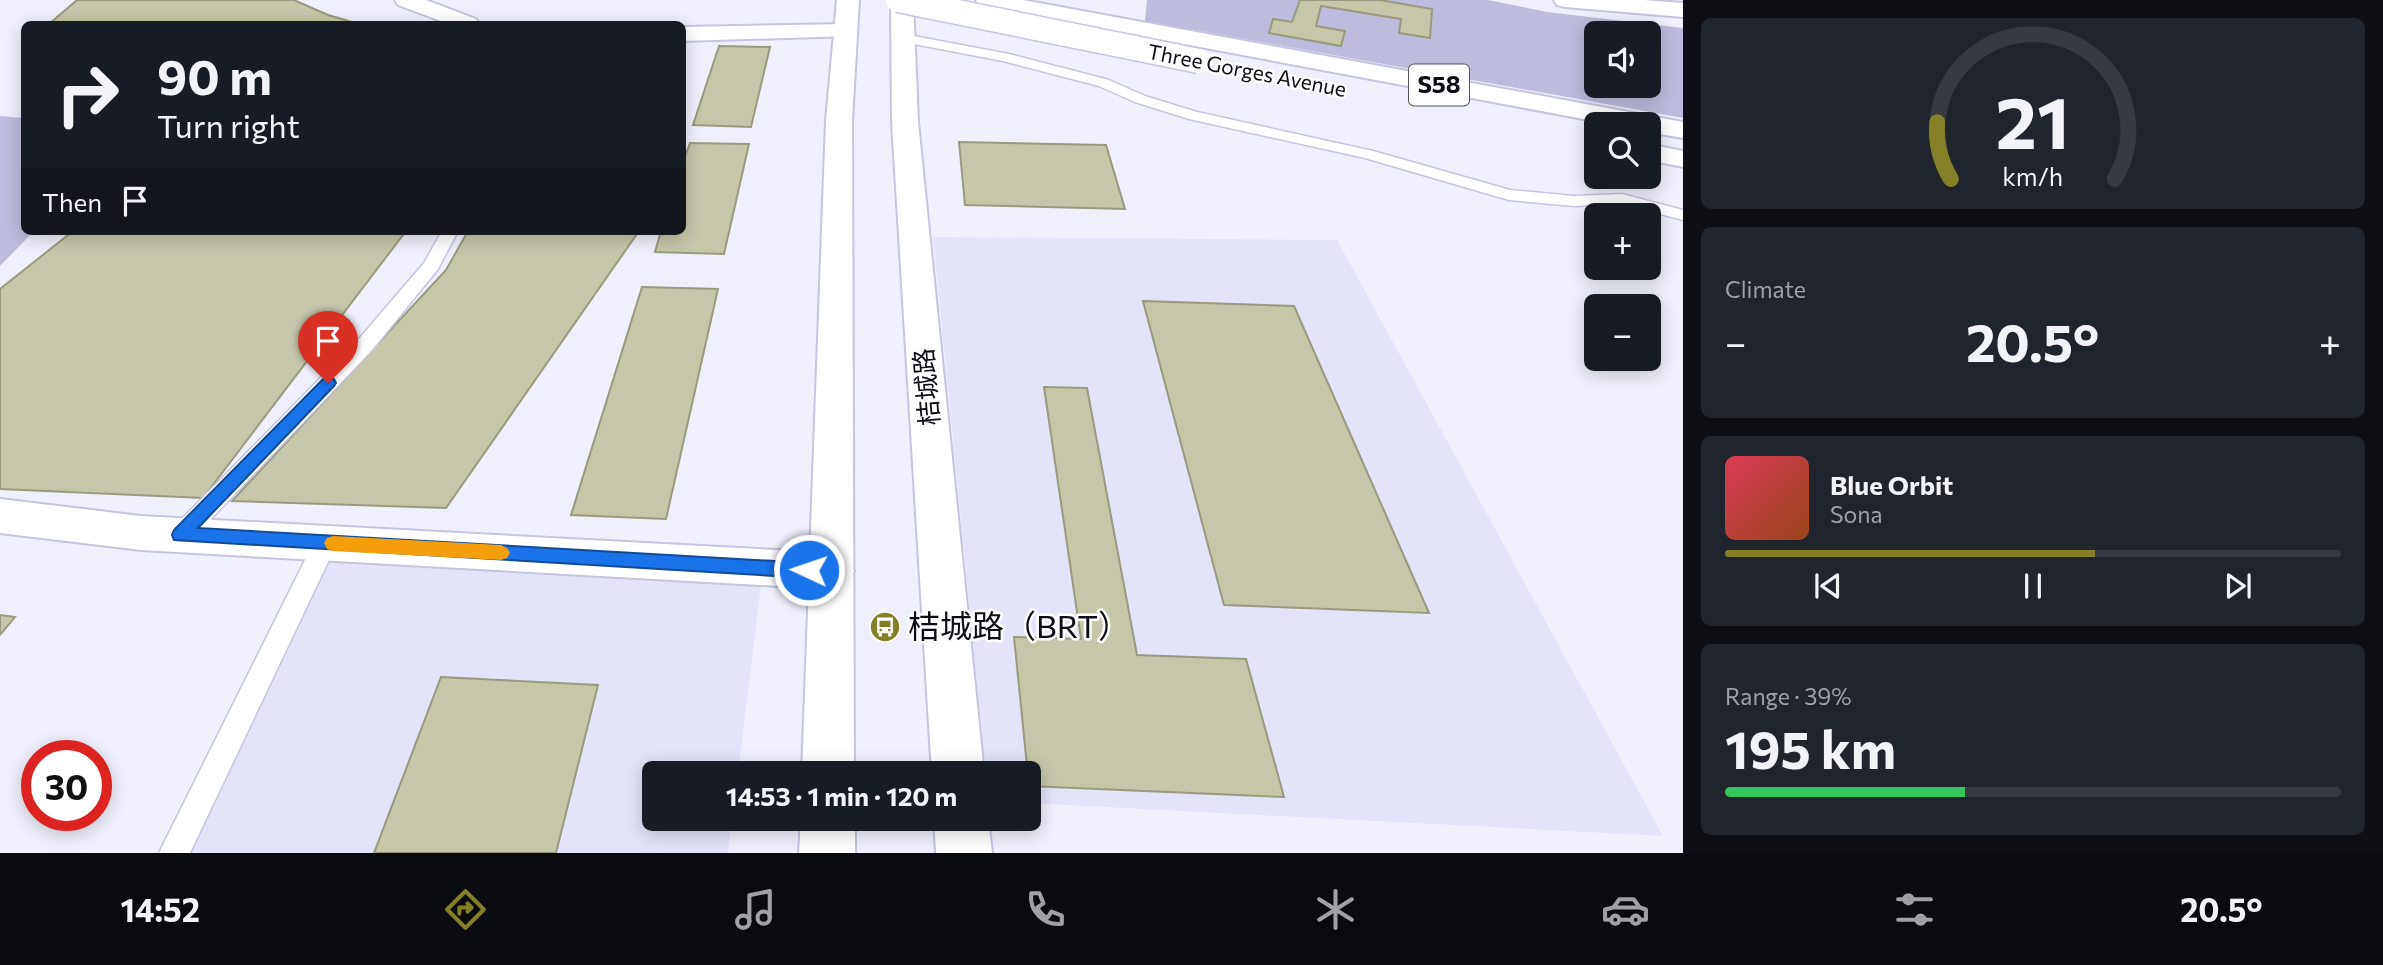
<!DOCTYPE html>
<meta charset="utf-8">
<style>
:root{--surface:#171b24;--page:#20242c;--text:#f1f3f6;--muted:#9ea1a6;--line:#363941;--accent:#848027}
body{margin:0;font-family:Commissioner,"Noto Sans SC",sans-serif;background:var(--page);color:var(--text);height:100vh;display:flex;flex-direction:column;font-size:26px;white-space:nowrap}
*{box-sizing:border-box;margin:0}
p{font-size:23px;color:var(--muted)}
.icon{flex:none;width:38px;height:38px;fill:none;stroke:currentColor;stroke-width:2;stroke-linecap:round;stroke-linejoin:round}
.map{position:relative;flex:1;overflow:hidden}
.sheet{display:flex;flex-direction:column;gap:18px;padding:18px;background:#0d0f14;width:700px}
.sheet>*{flex:none}
.guide{position:absolute;left:21px;top:21px;width:665px;height:214px;border-radius:10px;box-shadow:0 4px 18px #0003;background:#171b24;color:var(--text);overflow:hidden}
.fabs{position:absolute;left:1584px;top:21px;display:grid;gap:14px}
.fabs a{display:grid;place-items:center;width:77px;height:77px;border-radius:10px;background:var(--surface);box-shadow:0 4px 18px #0003;font-size:35px}
.speed{position:absolute;left:21px;top:740px;display:flex;gap:14px;font-size:35px;font-weight:700;text-align:center}
.speed>*{display:grid;place-content:center;width:91px;height:91px;border-radius:50%;background:var(--surface);box-shadow:0 4px 18px #0003;line-height:1}
.speed .limit{border:10px solid #d22;background:#fff;color:#111}
.pin{position:absolute;display:grid;place-items:center;width:60px;height:60px;color:#fff;margin:-72px -30px;border-radius:50% 50% 50% 0;rotate:-45deg;box-shadow:0 0 7px #0007}
.pin .icon{rotate:45deg}
.me{position:absolute;width:77px;margin:-38px;rotate:273deg;stroke-linejoin:round;filter:drop-shadow(0 0 5px #0008)}
.turn{display:flex;align-items:center;gap:24px;height:147px;padding:0 21px;font-size:32px}
.turn .icon{width:91px;height:91px;stroke-width:2.5}
.turn b{display:block;font-size:49px;line-height:60px}
.then{display:flex;align-items:center;height:66px;padding:0 21px;background:#0003;gap:14px;font-size:26px}
.big{font-size:52px;font-weight:700;line-height:1.1}
.sheet .card{flex:1;display:flex;flex-direction:column;justify-content:center;gap:10px;min-width:0;padding:0 24px;border-radius:10px;background:var(--page)}
.sheet .dial{align-items:center;gap:0}
.dial svg{height:182px;overflow:visible;fill:none;stroke:var(--line);stroke-width:7;stroke-linecap:round;text-anchor:middle}
.dial text{fill:var(--text);stroke:none}
.song{display:flex;align-items:center;gap:21px}
.cover{width:84px;height:84px;border-radius:10px;background:linear-gradient(135deg,hsl(350 70% 55%),hsl(20 70% 35%))}
.played{height:7px;border-radius:4px;background:linear-gradient(90deg,var(--accent) 60%,var(--line) 60%)}
.keys{display:flex;justify-content:space-around;direction:ltr}
.heat{display:flex;justify-content:space-between;align-items:center;font-size:38px;direction:ltr}
.charge{height:10px;border-radius:5px;background:linear-gradient(90deg,#34c759 39%,var(--line) 0)}
.trip{position:absolute;left:642px;top:761px;width:399px;height:70px;border-radius:10px;background:var(--surface);box-shadow:0 4px 18px #0003;font-weight:700;line-height:70px;text-align:center}
.tab-bar{display:flex;height:112px;justify-content:space-around;align-items:center;background:#090b0e;color:var(--muted)}
.tab-bar .icon{width:49px;height:49px}
.tab-bar .active{color:var(--accent)}
.tab-bar b{font-size:32px;color:var(--text)}
main{display:flex;flex:1;min-height:0}
.map>svg:first-child{display:block}
</style>
<main>
<div class="map">
<svg width="1683" height="853" viewBox="0 0 1683 853">
<rect width="100%" height="100%" fill="#f0f0fc"/>
<path fill="#e3e3f9" d="M933,237L1337,240L1663,836L1029,803V774L986,773Z
M325,543L763,568L738,773L654,774V819H732L728,853H183Z"/>
<path fill="#bdbcde" fill-rule="evenodd" d="M1147,0H1488L1547,12L1683,28V118L1145,21ZM1596,33H1648V86H1596Z
M0,116L24,118V231H34L0,266Z"/>
<path fill="#c6c6a9" stroke="#9a9a7e" stroke-width="2" d="M77,0H294L328,15L359,24H49Z
M1300,0H1380L1432,9L1430,38L1399,33L1401,19L1321,6L1316,26L1345,31L1341,46L1269,33L1273,19L1292,22Z
M719,46L770,47L751,127L693,125Z
M959,142L1106,145L1125,209L965,205Z
M690,143L749,144L724,254L655,252L661,231H682V165Z
M73,231H406L203,498L0,489V289Z
M468,231H639L446,508L232,501L446,270Z
M642,287L718,289L666,519L571,515Z
M1143,301L1294,306L1429,613L1224,605Z
M1044,387L1087,388L1137,655L1246,659L1284,797L1029,786L1014,637L1081,639Z
M0,615L15,617L0,635Z
M441,677L598,685L556,853H374Z"/>
<g fill="none" stroke-linecap="round" stroke-linejoin="round">
<g stroke="#c5c5e1" stroke-width="3">
<path id="lane" d="M903,34L1009,54L1109,80L1145,96L1197,112L1373,151L1510,190L1574,196L1622,194L1683,210V220L1622,204L1574,206L1509,200L1365,158L1189,119L1135,102L1099,86L1003,61L898,41V35Z
M442,231H458L438,269L372,350L189,542L181,544L173,542L169,535L173,528L358,340L424,263Z
M325,533L333,536L337,543L190,853H159L317,536Z"/>
</g>
<g stroke="#c5c5e1" stroke-width="4">
<path id="street" d="M395,0H426L476,19L479,24H449L398,5Z
M845,24L853,26L857,31L853,36L682,41V27Z
M0,499L141,516L832,553L848,558L854,571L848,584L832,589L141,550L0,533Z"/>
</g>
<g stroke="#c5c5e1" stroke-width="4">
<path id="primary" d="M837,0H859L852,121L854,774H802L826,121Z
M891,0H913L918,122L984,774H932L892,122Z
M801,819H855V853H799Z
M934,819H988L992,853H936Z"/>
</g>
<g stroke="#c5c5e1" stroke-width="4">
<path id="highway" d="M976,0H1023L1683,122V138L1648,132V124H1610L987,7L979,5Z
M1554,0H1644L1683,3V17L1565,7L1557,5Z
M1648,144L1683,151V167L1648,160Z"/>
</g>
<use href="#lane" fill="#fff" fill-rule="evenodd"/>
<use href="#street" fill="#fff" fill-rule="evenodd"/>
<use href="#primary" fill="#fff" fill-rule="evenodd"/>
<use href="#highway" fill="#fff" fill-rule="evenodd"/>
<g stroke="#c5c5e1" stroke-width="27" stroke-linecap="butt">
<path id="highway-bridge" d="M898,0L1199,61"/>
</g>
<use href="#highway-bridge" stroke="#fff" stroke-width="24"/>
</g>
<path fill="#1a73e8" stroke="#114b97" stroke-width="2" d="M328,377L334,379L336,383L334,386L198,528L809,563L815,565L818,570L815,576L809,578L174,540L172,535L174,530L323,379Z"/>
<path fill="#f59e0b" d="M333,536L501,545L507,548L510,553L507,558L501,560L333,551L327,549L324,543L327,538Z"/>
<defs>
<g id="bus-disc" transform="scale(1.575)"><circle r="9.5" fill="#848027" stroke="#fefefe"/><path d="M-5-6H5V4H4V6H2V4H-2V6H-4V4H-5ZM-3.5-4V0h7V-4ZM-3.5 1.2v1.5H-2V1.2ZM2 1.2v1.5H3.5V1.2Z" fill="#fff"/></g>
</defs>
<g fill-rule="evenodd">
<use href="#bus-disc" x="885" y="627"/>
</g>
<g text-anchor="middle" stroke-width="5" stroke-linejoin="round" paint-order="stroke">
<g font-size="21" fill="#0d0d16" stroke="#fefefe">
<text transform="translate(1247 71) rotate(11)" y="7">Three Gorges Avenue</text>
</g>
<rect fill="#fefefe" stroke="#55555c" stroke-width="2" x="1409" y="64.5" width="60" height="41" rx="5"/>
<g font-size="24" font-weight="bold" fill="#0d0d16">
<text x="1439" y="93">S58</text>
</g>
<g font-size="26" fill="#0d0d16" stroke="#fefefe">
<text transform="translate(927 387) rotate(-95)" y="9">桔城路</text>
</g>
<g font-size="32" fill="#0d0d16" stroke="#fefefe" text-anchor="start">
<text x="908" y="638">桔城路（BRT）</text>
</g>
</g>
</svg>
<div class="fabs">
<a><svg class="icon" aria-label="sound" viewBox="0 0 24 24"><path d="M4 9h4l5-4v14l-5-4H4zM17 9q2 3 0 6"/></svg></a>
<a><svg class="icon" aria-label="search" viewBox="0 0 24 24"><circle cx="10" cy="10" r="6"/><path d="M15 15l6 6"/></svg></a>
<a>+</a>
<a>−</a>
</div>
<div class="speed"><div class="limit">30</div></div>
<div class="pin" style="left:328px;top:383px;background:#d93025"><svg class="icon" aria-label="arrive" viewBox="0 0 24 24"><path d="M6 21V4h12l-3 4 3 4H6"/></svg></div>
<svg class="me" style="left:809px;top:570px" viewBox="-20 -20 40 40"><circle r="17" fill="#1a73e8" stroke="#fff" stroke-width="3"/><path d="M0-11L8 9 0 5-8 9z" fill="#fff"/></svg>
<div class="trip">14:53 · 1 min · 120 m</div>
<div class="guide">
<div class="turn"><svg class="icon" aria-label="right" viewBox="0 0 24 24"><path d="M7 20v-9h11M14 6l5 5-5 5"/></svg><div><b>90 m</b>Turn right</div></div>
<div class="then">Then<svg class="icon" aria-label="arrive" viewBox="0 0 24 24"><path d="M6 21V4h12l-3 4 3 4H6"/></svg></div>
</div>
</div>
<section class="sheet">
<div class="card dial"><svg viewBox="0 0 100 80">
<path d="M14 69A42 42 0 1 1 86 69"/>
<path d="M14 69A42 42 0 0 1 8 44" stroke="#848027"/>
<text x="50" y="56" font-size="32" font-weight="700">21</text>
<text x="50" y="72" font-size="11">km/h</text>
</svg></div>
<div class="card"><p>Climate</p>
<div class="heat"><a>−</a><b class="big">20.5°</b><a>+</a></div>
</div>
<div class="card">
<div class="song"><i class="cover"></i><div><b>Blue Orbit</b><p>Sona</p></div></div>
<div class="played"></div>
<div class="keys"><svg class="icon" aria-label="previous" viewBox="0 0 24 24"><path d="M18 5L8 12l10 7zM5 5v14"/></svg><svg class="icon" aria-label="pause" viewBox="0 0 24 24"><path d="M8 5v14M16 5v14"/></svg><svg class="icon" aria-label="next" viewBox="0 0 24 24"><path d="M6 5l10 7-10 7zM19 5v14"/></svg></div>
</div>
<div class="card"><p>Range · 39%</p><b class="big">195 km</b><div class="charge"></div></div>
</section>
</main>
<nav class="tab-bar">
<b>14:52</b>
<svg class="icon active" aria-label="directions" viewBox="0 0 24 24"><path d="M12 3l9 9-9 9-9-9zM9 14v-3h6M13 9l2 2-2 2"/></svg>
<svg class="icon" aria-label="music" viewBox="0 0 24 24"><path d="M9 18V5l10-2v13"/><circle cx="6" cy="18" r="3"/><circle cx="16" cy="16" r="3"/></svg>
<svg class="icon" aria-label="phone" viewBox="0 0 24 24"><path d="M5 4h4l2 5-3 2q2 4 5 5l2-3 5 2v4C11 20 4 13 5 4z"/></svg>
<svg class="icon" aria-label="climate" viewBox="0 0 24 24"><path d="M12 3v18M4 7l16 10M4 17L20 7"/></svg>
<svg class="icon" aria-label="car" viewBox="0 0 24 24"><path d="M5 17H2v-5l4-1 3-4h7l3 4 3 1v5h-3M9 17h6M6 11h13"/><circle cx="7" cy="17" r="2"/><circle cx="17" cy="17" r="2"/></svg>
<svg class="icon" aria-label="filters" viewBox="0 0 24 24"><path d="M4 7h16M4 17h16"/><circle cx="9" cy="7" r="2"/><circle cx="15" cy="17" r="2"/></svg>
<b>20.5°</b>
</nav>
